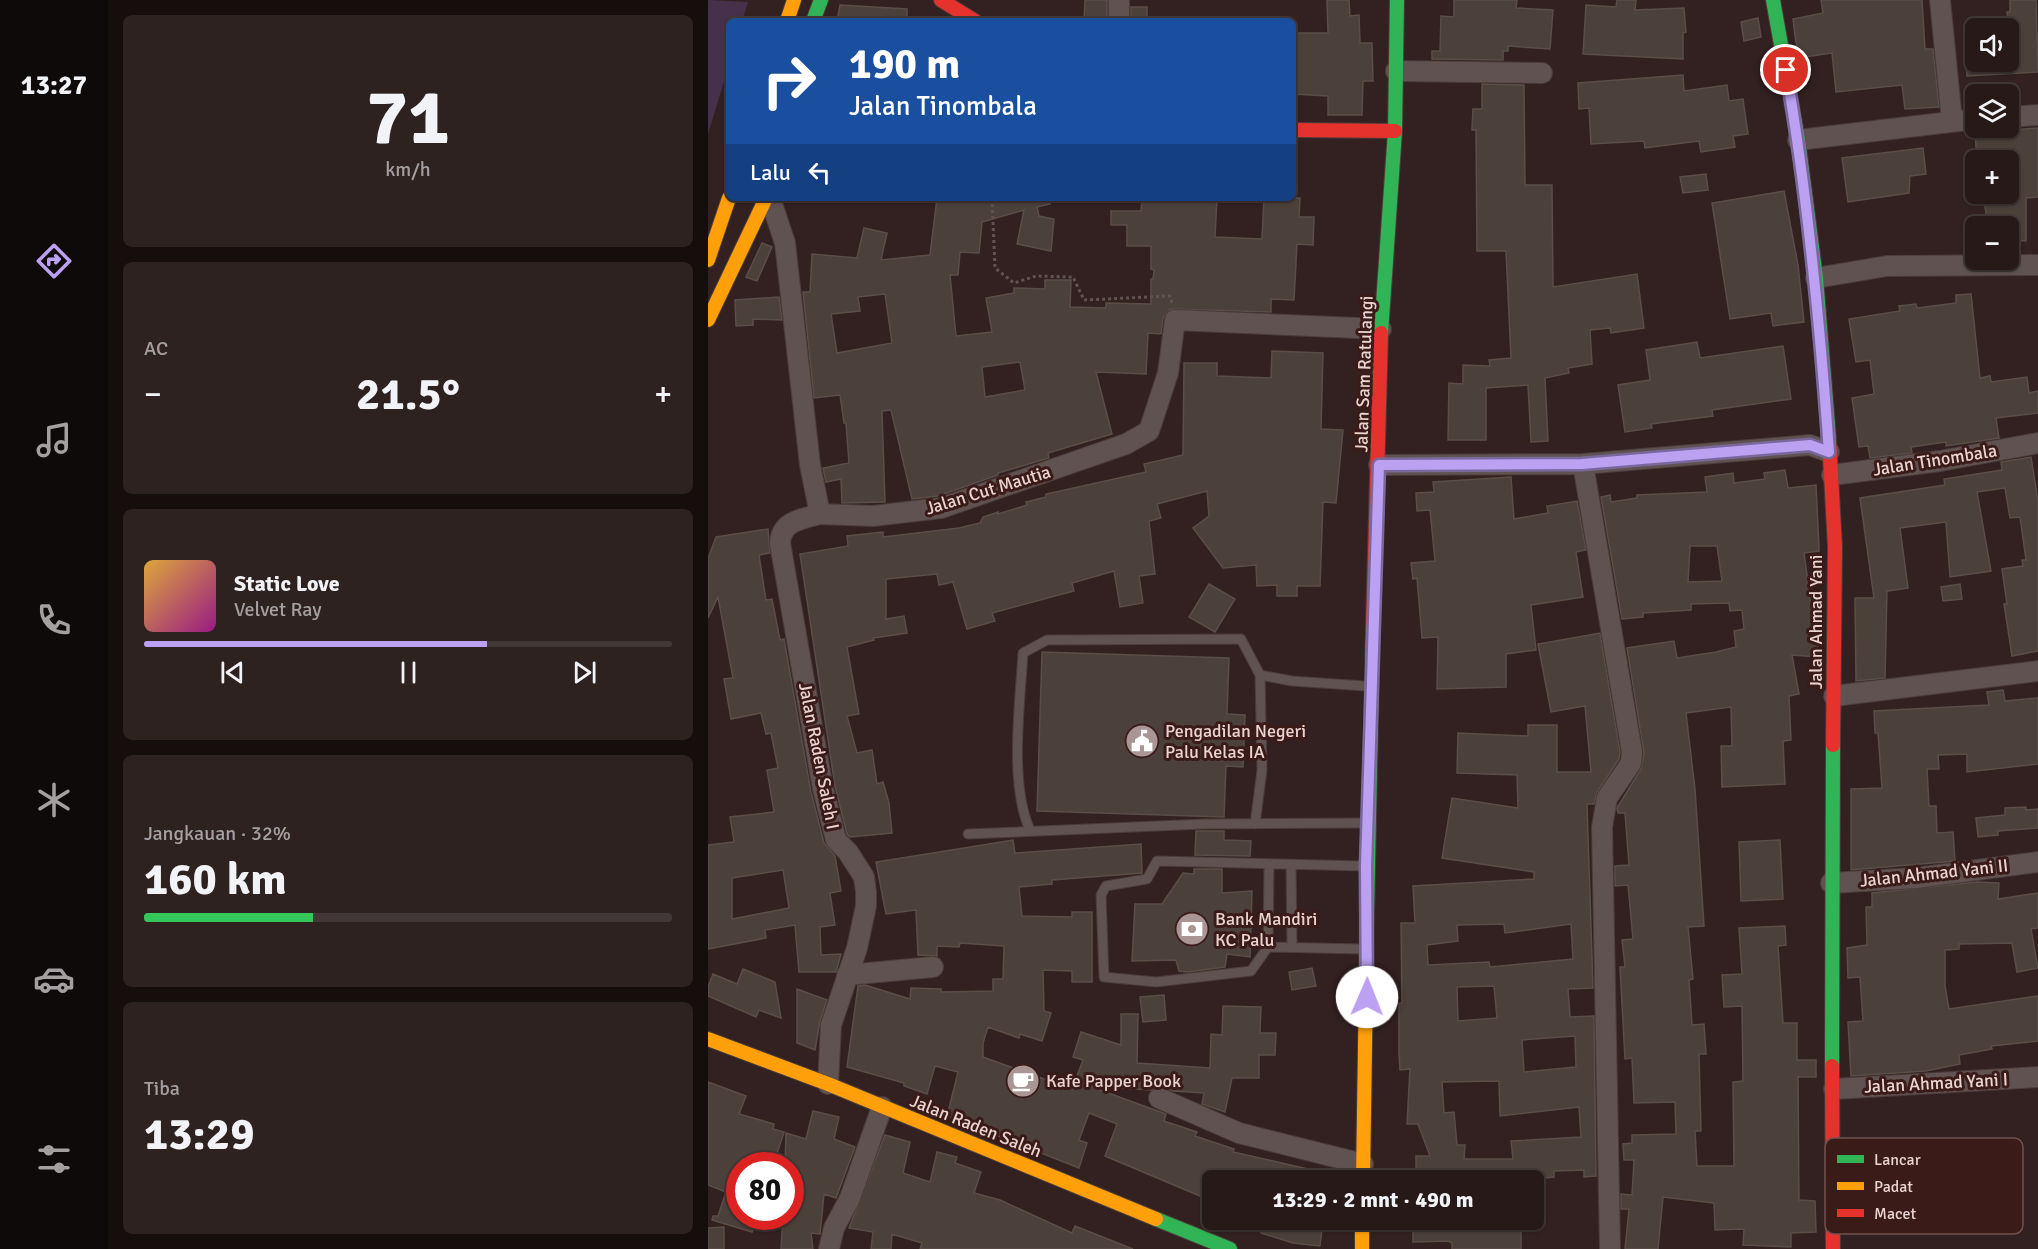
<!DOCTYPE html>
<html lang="id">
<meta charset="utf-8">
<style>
:root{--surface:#261918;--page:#2e2221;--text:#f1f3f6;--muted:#a4a0a2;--line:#423837;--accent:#bca0f2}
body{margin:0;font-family:Signika,sans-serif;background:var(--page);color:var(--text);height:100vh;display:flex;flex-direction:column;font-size:22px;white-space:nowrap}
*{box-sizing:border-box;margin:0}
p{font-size:20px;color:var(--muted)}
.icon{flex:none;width:33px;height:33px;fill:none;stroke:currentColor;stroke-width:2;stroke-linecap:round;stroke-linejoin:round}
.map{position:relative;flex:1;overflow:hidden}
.drawer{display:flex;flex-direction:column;gap:15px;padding:15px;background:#150e0d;width:600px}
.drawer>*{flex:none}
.hud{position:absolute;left:18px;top:18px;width:570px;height:183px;border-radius:9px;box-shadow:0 2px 4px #0004,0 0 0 2px var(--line);background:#1a4fa0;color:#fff;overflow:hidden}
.buttons{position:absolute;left:1257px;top:18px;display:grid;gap:12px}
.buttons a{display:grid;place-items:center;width:54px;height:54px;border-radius:9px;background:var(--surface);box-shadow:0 2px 4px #0004,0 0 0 2px var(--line);font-size:30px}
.speed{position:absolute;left:18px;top:1152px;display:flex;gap:12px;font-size:30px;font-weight:700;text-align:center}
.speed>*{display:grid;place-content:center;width:78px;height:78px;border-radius:50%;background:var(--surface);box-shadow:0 2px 4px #0004,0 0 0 2px var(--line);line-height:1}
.speed .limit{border:9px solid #d22;background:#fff;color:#111}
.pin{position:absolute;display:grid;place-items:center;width:51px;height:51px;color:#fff;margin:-26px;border:3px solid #fff;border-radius:50%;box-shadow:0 2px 6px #0007}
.me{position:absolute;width:66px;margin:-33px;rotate:1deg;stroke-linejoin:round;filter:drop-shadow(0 0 4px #0008)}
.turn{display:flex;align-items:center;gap:21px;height:126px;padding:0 24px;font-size:27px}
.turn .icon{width:78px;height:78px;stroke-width:2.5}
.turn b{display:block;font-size:42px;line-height:51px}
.then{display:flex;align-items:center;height:57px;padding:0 24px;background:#0003;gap:12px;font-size:22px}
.big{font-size:45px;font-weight:700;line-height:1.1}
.drawer .card{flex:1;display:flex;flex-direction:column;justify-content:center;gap:9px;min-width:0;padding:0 21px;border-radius:9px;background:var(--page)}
.drawer .dial{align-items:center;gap:0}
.dial b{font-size:78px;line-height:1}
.song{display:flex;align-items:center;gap:18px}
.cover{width:72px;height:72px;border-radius:9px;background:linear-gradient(135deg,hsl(40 70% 55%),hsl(310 70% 35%))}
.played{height:6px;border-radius:3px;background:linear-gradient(90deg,var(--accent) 65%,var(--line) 65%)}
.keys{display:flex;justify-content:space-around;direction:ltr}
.heat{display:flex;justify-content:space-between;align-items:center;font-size:33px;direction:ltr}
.charge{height:9px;border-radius:4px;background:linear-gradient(90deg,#34c759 32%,var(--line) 0)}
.trip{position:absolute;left:494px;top:1170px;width:342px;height:60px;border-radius:9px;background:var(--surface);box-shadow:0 2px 4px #0004,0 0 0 2px var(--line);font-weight:700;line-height:60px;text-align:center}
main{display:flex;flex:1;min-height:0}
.tabs{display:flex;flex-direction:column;width:108px;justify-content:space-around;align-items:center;background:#0f0a0a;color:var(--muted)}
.tabs .icon{width:42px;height:42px}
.tabs .selected{color:var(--accent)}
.tabs b{font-size:27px;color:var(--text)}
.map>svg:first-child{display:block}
</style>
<main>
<nav class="tabs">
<b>13:27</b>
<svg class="icon selected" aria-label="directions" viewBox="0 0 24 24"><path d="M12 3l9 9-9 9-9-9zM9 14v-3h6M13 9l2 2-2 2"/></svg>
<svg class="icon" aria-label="music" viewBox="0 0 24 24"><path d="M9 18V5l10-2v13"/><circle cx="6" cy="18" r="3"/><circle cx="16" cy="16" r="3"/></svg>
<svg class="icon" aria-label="phone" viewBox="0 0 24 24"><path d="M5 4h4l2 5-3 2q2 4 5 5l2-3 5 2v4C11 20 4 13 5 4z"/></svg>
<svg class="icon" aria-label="climate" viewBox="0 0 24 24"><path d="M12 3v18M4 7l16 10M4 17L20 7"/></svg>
<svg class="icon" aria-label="car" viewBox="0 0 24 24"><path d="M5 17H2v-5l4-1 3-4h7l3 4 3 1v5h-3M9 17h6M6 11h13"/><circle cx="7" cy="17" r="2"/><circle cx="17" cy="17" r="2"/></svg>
<svg class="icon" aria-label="filters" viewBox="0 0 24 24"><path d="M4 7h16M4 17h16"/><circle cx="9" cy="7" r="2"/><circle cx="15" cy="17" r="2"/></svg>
</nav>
<section class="drawer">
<div class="card dial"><b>71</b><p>km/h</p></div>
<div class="card"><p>AC</p>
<div class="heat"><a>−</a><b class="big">21.5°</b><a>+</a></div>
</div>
<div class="card">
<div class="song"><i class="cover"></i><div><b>Static Love</b><p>Velvet Ray</p></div></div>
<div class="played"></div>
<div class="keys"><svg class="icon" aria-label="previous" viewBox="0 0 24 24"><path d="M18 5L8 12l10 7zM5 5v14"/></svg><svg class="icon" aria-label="pause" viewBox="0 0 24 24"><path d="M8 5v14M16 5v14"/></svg><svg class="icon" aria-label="next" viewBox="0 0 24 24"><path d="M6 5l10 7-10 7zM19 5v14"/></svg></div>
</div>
<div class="card"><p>Jangkauan · 32%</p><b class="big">160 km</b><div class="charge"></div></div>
<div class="card"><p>Tiba</p><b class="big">13:29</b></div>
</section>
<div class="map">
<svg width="1330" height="1249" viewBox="0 0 1330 1249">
<rect width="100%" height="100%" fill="#322120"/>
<path fill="#47304b" d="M0,0L40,2L34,21H21V65L0,134Z"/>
<path fill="#4c403b" stroke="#5b4e49" stroke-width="1.5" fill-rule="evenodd" d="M377,0H399V21H376Z
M619,0H641L642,16L651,15L652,43H664L665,81H655L654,115H620V96L585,94V33H620Z
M746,0H809L808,8L845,10L842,49L800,46V51H795V60L724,59V51H732L733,16L746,17Z
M909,0H928L927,10L976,8L978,32L975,33V59L875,54L878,5L908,7Z
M1113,0H1214L1217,49H1225L1231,107L1197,109L1194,85L1128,92L1124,53L1091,58L1087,36L1085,19L1115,13Z
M1302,0H1328L1330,72L1259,76L1258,62H1303L1299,12H1302Z
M132,5L199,9V21H129Z
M423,7H439V21H423Z
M1050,18L1053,37L1036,41L1033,22Z
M975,75L976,91L1019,85L1021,101L1035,99L1040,134L1025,136L1027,147L993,152L991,141L937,148L936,141L883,144L881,108L871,109L870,83Z
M774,84L816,85L817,185H844L845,287L929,274L936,328L903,333L902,328L882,330L884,364L860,368L861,373L837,378L840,441L823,442L820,385L778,388V440H740L741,383L755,384V365L782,366L781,360L803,358L798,251H769L768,130H764L765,109H774Z
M1330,128V197L1318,198V241L1300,240V226H1280L1275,194H1300V160H1269L1267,133Z
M1215,148L1218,174L1202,176L1201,193L1140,202L1134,158Z
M998,174L1000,190L975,193L972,177Z
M1076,191L1090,265L1096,322L1065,326L1063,313L1022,319L1004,203Z
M229,198H341L342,204L329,207L331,216L346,219L343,251L309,244L316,210L274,222L271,253L252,252L250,275H242L248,336L284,332L278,298L306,293V288L337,289V280H363L362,307L398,308V303L443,304V279H445L446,270L443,269V246H419V225H403V211H433L434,198H509L507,237L554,239L556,198H592L591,217H606L605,245L589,244L586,300L563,299V312L462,309L455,318L453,334L440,333L438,374L388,372L404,434L340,453L341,458L290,473V475L230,496L204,499L183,410L174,411L177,502L134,503L133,479L118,482L115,468L141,463L138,423H136L132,395L106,398L95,292H102L104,254L149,258L156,228L179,233L173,260L222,255ZM177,294L184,343L129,353L123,314L152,311L150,297ZM312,362L317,390L277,397L274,367Z
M54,243L64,247L49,281L38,277Z
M1263,294L1272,378L1282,376L1283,382L1319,377L1321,393L1330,391V413L1288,418L1291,438L1238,446V442L1203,447L1204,453L1162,458L1160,446L1151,447L1144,398L1166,394L1162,360L1148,362L1141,319L1192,311L1191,306L1208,304L1209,308L1248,303V295Z
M71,297L74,320L45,319V325L28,326L27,300Z
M989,342L992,358L1075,346L1083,399L1004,410L1005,416L943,424L944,428L917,432L910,385L942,380L938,350Z
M564,351L615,353L613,429L635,430L628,503L615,502L612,586H589V596H569V585L549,586L548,565L515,568L485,528L501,516L499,491L449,504L453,518L441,521L447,574L431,576L435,603L412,607L406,571L364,583L366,591L284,613L287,621L259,629L245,582L231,585L229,574L178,579V619L196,616L199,633L165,638L166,640L139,647L151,714L139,716L149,753L164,750L169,784L175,782L181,803L184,833L142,837L139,834L127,786L92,554L140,546L139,536L175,532V537L251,528L272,523L275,517L290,512V514L319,505L318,502L338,497V494L438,472L436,464L475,455L476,363H509V376L563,378Z
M1323,457L1330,501V651L1304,656L1296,604H1299L1294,569L1315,566L1314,560H1318L1312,517L1302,518L1297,488L1269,492L1283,571L1242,577L1238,522L1192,528L1200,588L1179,591L1177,678L1148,681L1147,598H1166L1152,498L1237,485L1236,479L1294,470L1293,462Z
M1077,470L1080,488L1108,485L1111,547V551L1096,553L1103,604L1109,603L1110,614V657L1084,655L1091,694L1081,696L1083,740L1075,741L1077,784L1014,787L1013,746H1024L1023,707L978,713L987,789L996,926L980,927L985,979L981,980L984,1025L996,1024L998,1054H991L993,1131H987L989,1166H1026L1025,1082L1035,1081L1034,1006L1016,1007L1014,975L1034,974L1031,928L1077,926L1078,945L1070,946L1075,1023H1089V1060H1108V1077H1090L1091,1200L1107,1201L1108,1232L1083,1233V1247L1035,1245L1036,1229L1007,1230L1006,1203L955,1197L950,1249H917L921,1209H913V1194L924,1195L926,1160H916L915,1144L924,1143V1135L968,1134L967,1102L926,1103L924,1058L917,1059L912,967H917L914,940L925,939L920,885L907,886V866L921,865L917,813H910L909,808L933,769L936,753L919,648L966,641L969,658L1008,652L1028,647L1026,631L1036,629L1034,610L1022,611L1021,603L983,604V610L935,613V617L914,619L893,497L902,495L903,502L929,498V495L999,492L997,477L1025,473L1026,483L1057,479L1056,473ZM982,546H1009L1014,581L980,582Z
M803,477L806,519L840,513L839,506L869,501L878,550L868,552L875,597L823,605L828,650L798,654V687L729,689L730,637L714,638L709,578L705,579L703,563L727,561L722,510L709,511L708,493L726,492L725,482Z
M60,529L62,553L51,555L58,600L64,599L72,640L76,639L103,792L116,843L127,856L133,891L122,893L127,925L112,927L113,955L133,954L128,972H91L87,925L57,930L58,938L0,949V845L26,842L22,817L66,812L59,770L70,768L63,733L58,734L53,713L23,719L16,679L25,678L10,597L0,618V559L8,537ZM75,870L81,908L24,919V878Z
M501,584L527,599L507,632L481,617Z
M1252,584L1254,599L1235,601L1233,587Z
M892,633L912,752L911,759L889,792L886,804H879L885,988L860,989L862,1017L886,1016L888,1176L876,1177V1170L846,1171V1177L836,1178V1180H708V1156H722L710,1124H699L702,1069L692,1070L691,1054V1003H694L693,923H707L705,886L826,879V872L734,858L744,798L810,808L809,775L749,773L750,733L820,736V725H849V772H883L877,706L843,712L830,644ZM796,924L797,933L863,924L865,959L782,967L781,962L720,965L719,945L750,941L749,925ZM786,986L789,1018L750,1021L749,987ZM867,1036L868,1067L816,1072L814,1040ZM791,1081L792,1116L871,1107L873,1137L803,1141L805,1159H756L757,1145H749L746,1112L736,1113L734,1082Z
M334,652L521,658L519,714L537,715L535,767L518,766L516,817L329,811Z
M1295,690L1297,701L1330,698V764L1259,772V754L1230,755L1231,769H1219L1221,806H1228L1229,833L1245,832L1247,861L1143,870V789L1174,788L1170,733H1167L1166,711L1281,705L1279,692Z
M1318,807V810L1330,809V828L1290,831V835L1270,837L1268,818L1297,815V808Z
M488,831H516V840L543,841L542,856L487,855Z
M305,840L307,853L433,844L434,873L344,880V884L311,887L314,916L364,917V912H384V982H364V971L335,970L336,1011L343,1013L334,1041L312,1034L311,1038L280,1027L275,1043V1057L364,1089L375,1060L365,1057L373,1032L413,1045V1014H430L429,1063L502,1068L503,1034L514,1035L515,1006L553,1007L552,1033H568L567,1055H551V1078H524L517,1112L494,1104L496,1093L465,1091L450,1086L443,1090L381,1086L458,1114L456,1121L489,1132L487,1136L526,1149L525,1152L622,1174L621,1180H504V1201L397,1156L409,1124L381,1113L371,1140L379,1143L371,1168L239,1116L250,1072L227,1066L219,1094L196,1086V1083L139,1067L150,986L157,985L202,999L203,988L233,989V992L285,991V979H295L296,946L252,943L251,947L229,946V956L210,955L208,910L178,914L168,862Z
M1072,840L1075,899L1033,901L1031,842Z
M486,869H514V893L544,891L542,957L519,954L517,967L479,972L471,971L468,960L424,961L427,904H454L475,873L486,874Z
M1269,882L1291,883L1290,899L1330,893V928L1323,929L1330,968L1309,972L1304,943L1251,944V949L1237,950V986L1241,1009L1330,996V1041L1283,1046L1284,1049L1251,1055L1252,1064L1218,1071L1143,1076L1140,1022L1155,1021L1152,977L1140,978L1139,948L1159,945L1158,907H1164V893Z
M604,968L608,986L584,990L581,972Z
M35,969L67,982L73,1018L51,1010L48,1017L0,996V987L5,974L29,984Z
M89,989L119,1000L112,1021L107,1050L89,1043Z
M456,995L458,1020L435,1022L432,997Z
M0,1082L38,1096L31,1114L66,1124L65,1129L76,1132L65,1166H32V1216H49L44,1232L4,1220L5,1216H10L18,1192L0,1185Z
M105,1111L131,1117L126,1139L147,1147L128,1198L116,1194L112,1234L103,1233L105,1249H73L75,1216H82V1166H77L78,1133L98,1139Z
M177,1135L202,1142L195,1173L222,1182L229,1152L249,1157L247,1163L273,1172L266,1193L292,1200L364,1233L367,1226L425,1249H212L214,1243L184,1234L183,1249H163L165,1232L141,1228Z
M557,1220H615L612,1246L585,1243L553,1233Z
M705,1220H794V1223H813V1249H744V1243L740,1241L705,1242Z
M16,1227V1249H0V1228Z"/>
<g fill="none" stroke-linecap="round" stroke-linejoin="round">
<g stroke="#4b3c3b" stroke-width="11">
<path id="lane" d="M552,675L584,681L657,686
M322,830C301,785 312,703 315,653L339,640L533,639L552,675L554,770L547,824
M260,834L496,824L656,823
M583,865L584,947
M561,866L560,947L543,971L448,982L396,977L393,895L398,886L439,879L449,861L656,866
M560,947L654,949"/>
</g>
<g stroke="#4b3c3b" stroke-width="22">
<path id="street" d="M411,0V21
M1232,0L1244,121
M688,71L834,73
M1300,117L1330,115
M1090,140L1268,119
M62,198L77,243L102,465L112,514L165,516L233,508L418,444L441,431L460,373L467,320L673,329
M1108,278L1179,266L1330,265
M875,464L924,752L923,763L899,798L894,827L902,1249
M671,465L875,464L1102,445L1121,452
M1124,475L1232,461L1330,443
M112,514C94,519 73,521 72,543L115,789L128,840L140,852L156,877L158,892V906L149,948L123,1025L120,1084
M1126,696L1330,671
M1123,883L1208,878L1330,862
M139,975L225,967
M1126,1089L1330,1077
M451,1098L531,1133L655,1164
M121,1249L126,1228L142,1198L174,1107"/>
</g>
<g stroke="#4b3c3b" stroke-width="16">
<path id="fast" d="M1065,0L1090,140L1108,278L1121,439
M105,21L113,0
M673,333L687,131L689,0
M659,914L665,625
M1124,1066L1125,745
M448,1219L522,1249"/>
</g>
<g stroke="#4b3c3b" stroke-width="16">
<path id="slow" d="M79,21L86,0
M0,260L21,198
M0,320L58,198
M0,1039L120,1084L448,1219
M655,1180L659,914
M654,1220V1249"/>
</g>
<g stroke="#4b3c3b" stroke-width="16">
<path id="jam" d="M233,0L267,21
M585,130L687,131
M1121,439L1127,547L1125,745
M665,625L673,333
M1124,1066L1125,1249"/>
</g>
<path stroke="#605352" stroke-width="3" stroke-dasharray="3 3" stroke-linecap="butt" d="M284,198L287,268L306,283L328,276L365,277L376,300L462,296L464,303"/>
<use href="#lane" stroke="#605250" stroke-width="9"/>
<use href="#street" stroke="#605250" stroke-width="20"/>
<use href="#fast" stroke="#30b455" stroke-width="14"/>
<use href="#slow" stroke="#ff9f0a" stroke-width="14"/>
<use href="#jam" stroke="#e5322d" stroke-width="14"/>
</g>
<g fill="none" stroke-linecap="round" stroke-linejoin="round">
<g stroke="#7a689d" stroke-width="15">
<path id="route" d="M659,997L658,866L671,465L874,464L1102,445L1121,452C1112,324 1100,197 1078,70"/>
</g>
<use href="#route" stroke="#bca0f2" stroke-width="10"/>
</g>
<defs>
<g id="civic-disc" transform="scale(1.725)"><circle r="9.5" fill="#a99593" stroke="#3a1b18"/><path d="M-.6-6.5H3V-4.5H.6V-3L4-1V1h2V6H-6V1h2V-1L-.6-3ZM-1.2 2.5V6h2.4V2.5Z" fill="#fff"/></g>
<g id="bank-disc" transform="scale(1.725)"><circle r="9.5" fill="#a99593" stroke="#3a1b18"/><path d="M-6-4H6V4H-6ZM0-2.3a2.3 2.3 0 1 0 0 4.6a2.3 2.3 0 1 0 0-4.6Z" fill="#fff"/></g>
<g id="cafe-disc" transform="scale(1.725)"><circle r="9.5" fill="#a99593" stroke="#3a1b18"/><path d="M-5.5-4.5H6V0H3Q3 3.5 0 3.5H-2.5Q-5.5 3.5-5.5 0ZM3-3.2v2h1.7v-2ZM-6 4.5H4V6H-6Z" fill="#fff"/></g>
</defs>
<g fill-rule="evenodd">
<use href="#civic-disc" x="434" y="741"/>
<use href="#bank-disc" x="484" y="929"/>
<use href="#cafe-disc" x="315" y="1081"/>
</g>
<g text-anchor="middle" stroke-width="6" stroke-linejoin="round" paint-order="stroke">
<g font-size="18" fill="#e9d4d1" stroke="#3a1b18">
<text transform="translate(656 374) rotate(-88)" y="6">Jalan Sam Ratulangi</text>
<text transform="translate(1227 460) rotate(-9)" y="6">Jalan Tinombala</text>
<text transform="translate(280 490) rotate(-17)" y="6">Jalan Cut Mautia</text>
<text transform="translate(1108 622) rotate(-90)" y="6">Jalan Ahmad Yani</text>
<text transform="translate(111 756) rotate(79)" y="6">Jalan Raden Saleh I</text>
<text transform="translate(1226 873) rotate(-6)" y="6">Jalan Ahmad Yani II</text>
<text transform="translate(1228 1083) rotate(-3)" y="6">Jalan Ahmad Yani I</text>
<text transform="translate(268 1126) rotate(22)" y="6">Jalan Raden Saleh</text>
</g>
<g font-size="18" fill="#e9d4d1" stroke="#3a1b18" text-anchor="start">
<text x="457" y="737">Pengadilan Negeri<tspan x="457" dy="21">Palu Kelas IA</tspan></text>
<text x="507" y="925">Bank Mandiri<tspan x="507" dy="21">KC Palu</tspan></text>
<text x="338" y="1087">Kafe Papper Book</text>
</g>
</g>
<rect x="1117" y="1138" width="198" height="96" rx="9" fill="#3a1b18" stroke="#6f5250" stroke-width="1.5"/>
<rect x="1129" y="1155" width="27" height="8" fill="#30b455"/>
<rect x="1129" y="1182" width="27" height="8" fill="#ff9f0a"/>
<rect x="1129" y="1209" width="27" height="8" fill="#e5322d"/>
<g font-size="16" fill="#e9d4d1">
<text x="1166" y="1165">Lancar</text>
<text x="1166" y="1192">Padat</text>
<text x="1166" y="1219">Macet</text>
</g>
</svg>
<div class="buttons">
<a><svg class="icon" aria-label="sound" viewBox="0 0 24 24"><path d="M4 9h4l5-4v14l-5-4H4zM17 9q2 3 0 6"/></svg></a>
<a><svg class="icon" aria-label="layers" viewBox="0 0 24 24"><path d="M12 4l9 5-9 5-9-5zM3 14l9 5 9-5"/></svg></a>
<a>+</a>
<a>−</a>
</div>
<div class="speed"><div class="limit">80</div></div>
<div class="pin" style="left:1078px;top:70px;background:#d93025"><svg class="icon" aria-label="arrive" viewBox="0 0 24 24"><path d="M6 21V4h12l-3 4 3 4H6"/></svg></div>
<svg class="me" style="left:659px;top:997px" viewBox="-20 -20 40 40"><circle r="19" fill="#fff"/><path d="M0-13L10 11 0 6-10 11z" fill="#bca0f2"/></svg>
<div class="trip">13:29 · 2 mnt · 490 m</div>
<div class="hud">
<div class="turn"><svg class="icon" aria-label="right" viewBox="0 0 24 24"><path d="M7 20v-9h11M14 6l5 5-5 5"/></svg><div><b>190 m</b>Jalan Tinombala</div></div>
<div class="then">Lalu<svg class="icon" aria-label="left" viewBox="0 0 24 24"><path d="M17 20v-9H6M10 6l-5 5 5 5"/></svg></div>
</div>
</div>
</main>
